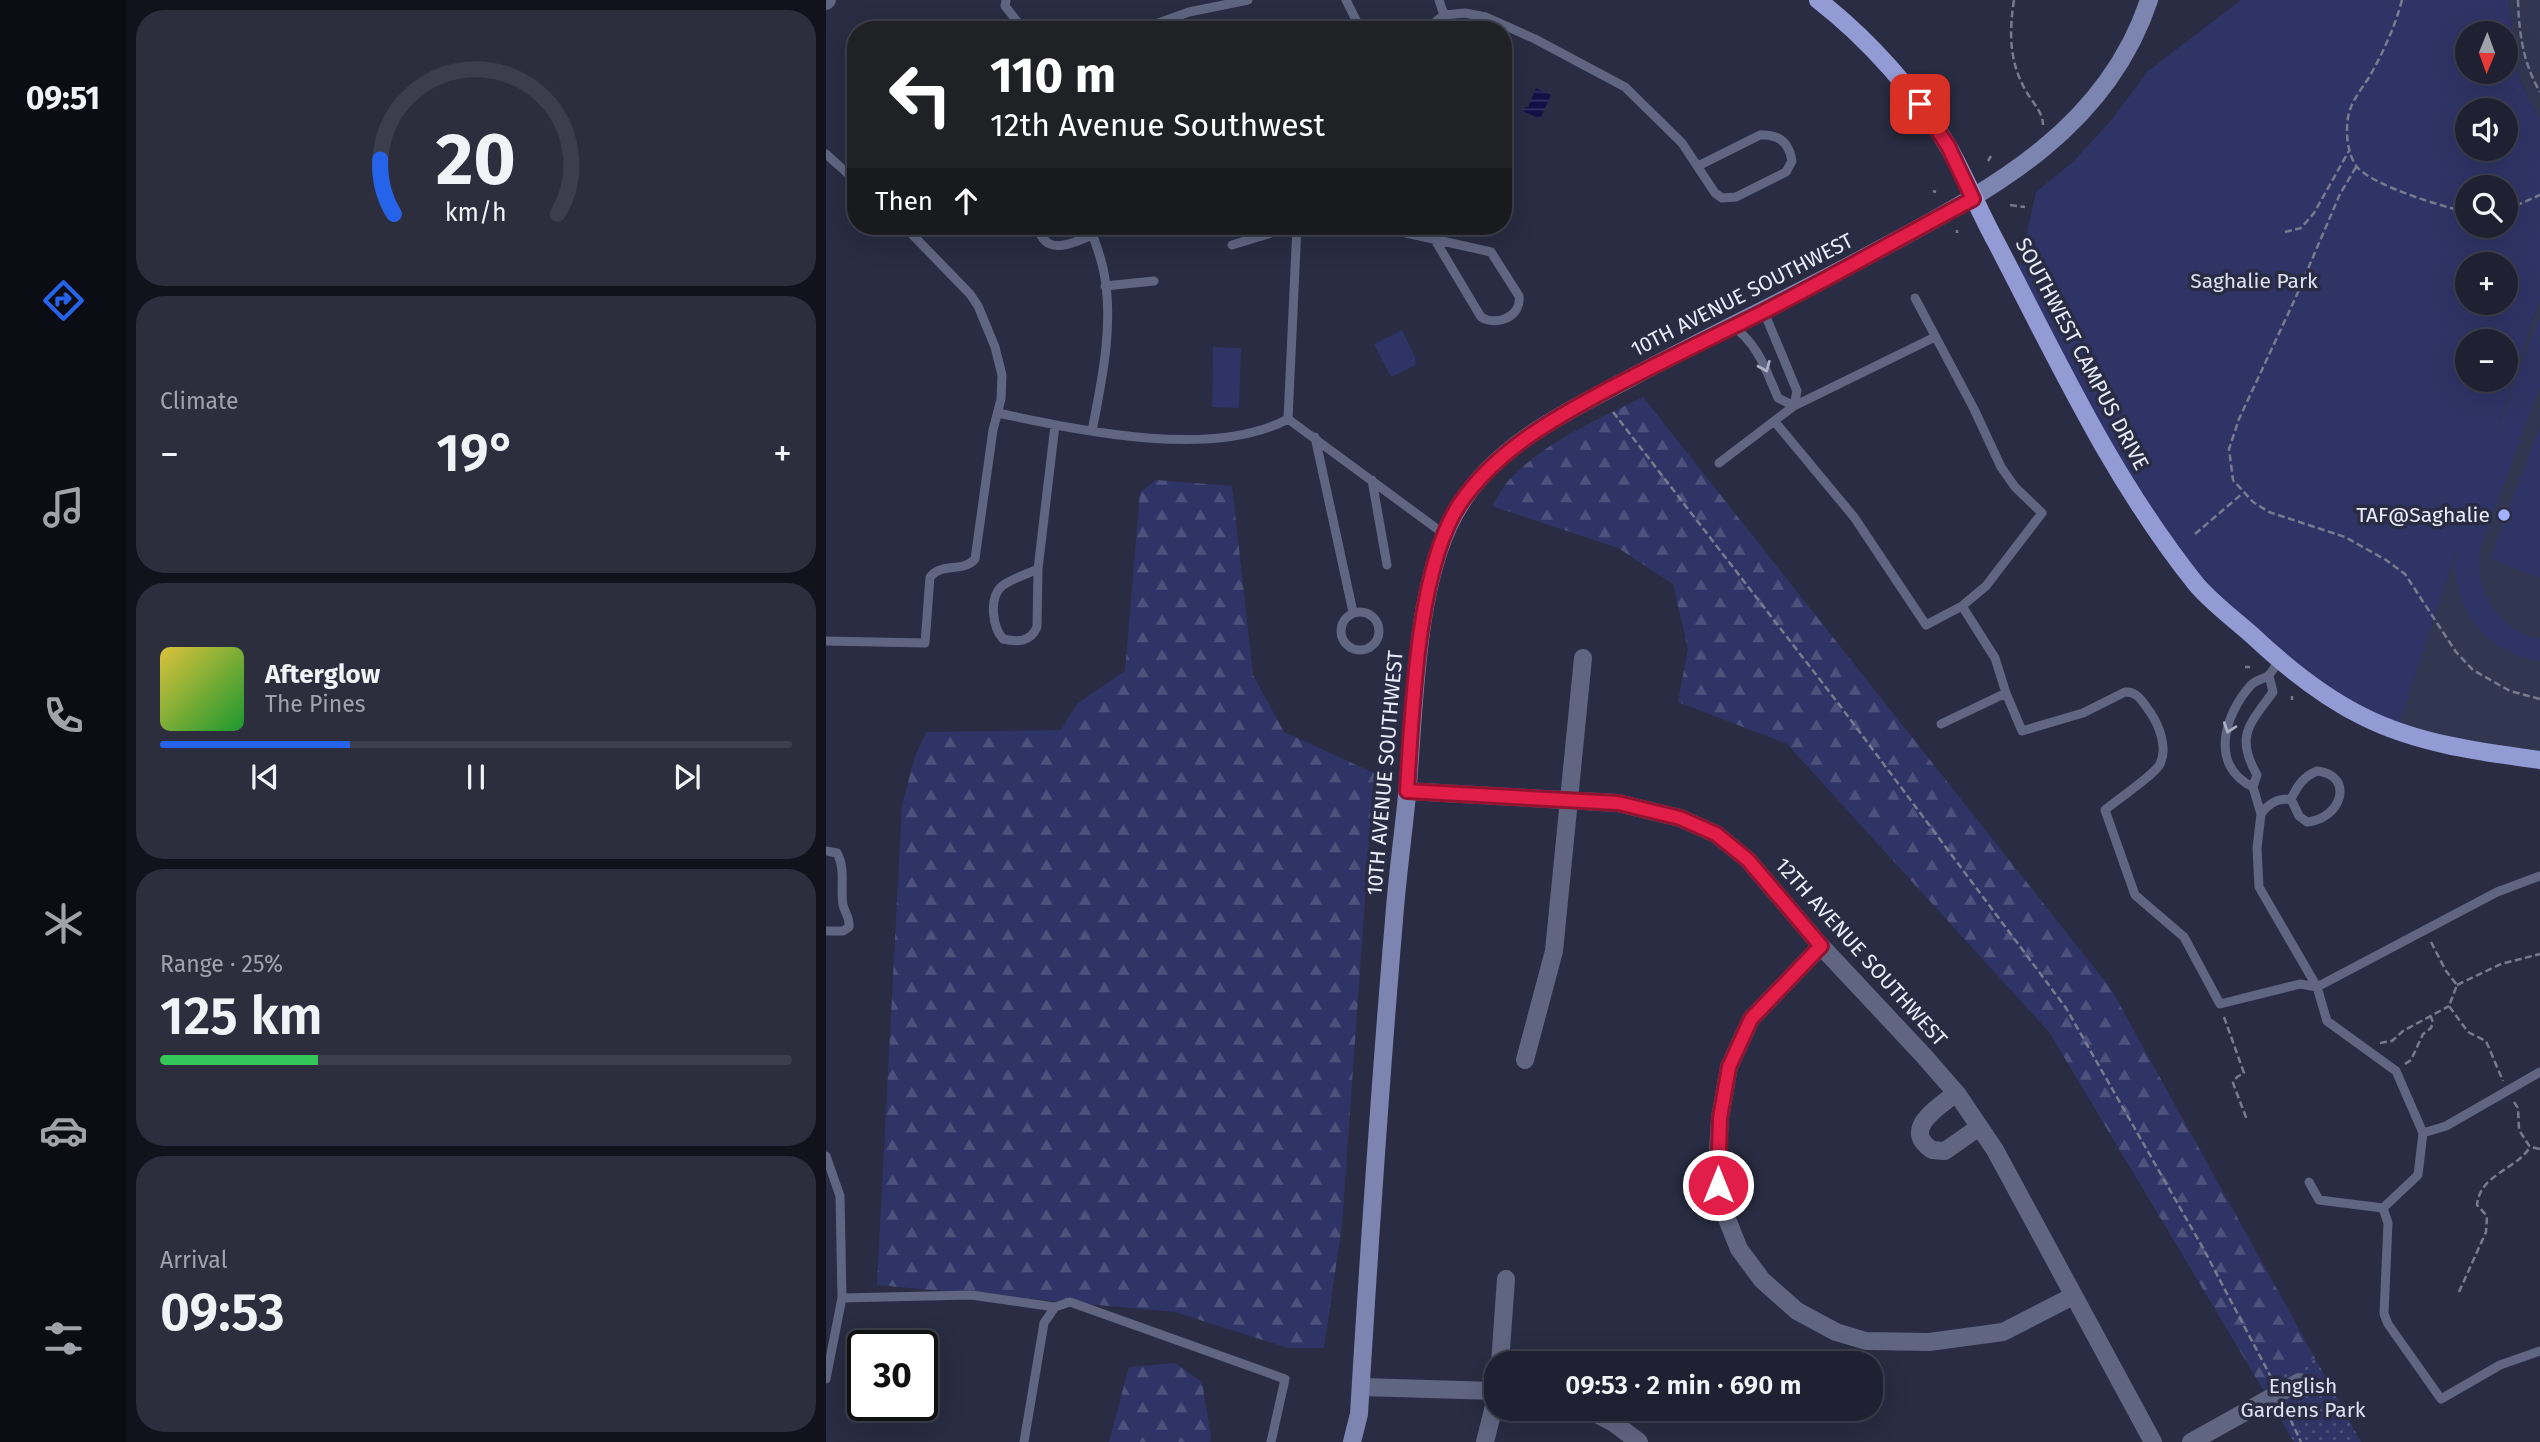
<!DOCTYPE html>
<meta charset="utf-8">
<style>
:root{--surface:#1f2132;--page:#2c2e3e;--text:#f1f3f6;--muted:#a1a3ac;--line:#3c3e4d;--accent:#2563eb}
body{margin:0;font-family:"Fira Sans",sans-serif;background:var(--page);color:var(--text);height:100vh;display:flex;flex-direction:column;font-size:26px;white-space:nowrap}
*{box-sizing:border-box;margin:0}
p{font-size:23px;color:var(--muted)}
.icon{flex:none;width:38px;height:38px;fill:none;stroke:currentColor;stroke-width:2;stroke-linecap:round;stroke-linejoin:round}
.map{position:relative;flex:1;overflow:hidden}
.drawer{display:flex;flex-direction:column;gap:10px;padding:10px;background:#11121c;width:700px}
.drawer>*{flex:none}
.banner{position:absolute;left:21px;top:21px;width:665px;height:214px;border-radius:28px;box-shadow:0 7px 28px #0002,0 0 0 2px var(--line);background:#202124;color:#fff;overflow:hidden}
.needle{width:46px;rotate:181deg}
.buttons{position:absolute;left:1629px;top:21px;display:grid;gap:14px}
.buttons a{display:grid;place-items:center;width:63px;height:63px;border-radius:50%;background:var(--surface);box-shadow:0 7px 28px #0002,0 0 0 2px var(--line);font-size:35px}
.speed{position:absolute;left:21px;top:1330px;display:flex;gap:14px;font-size:35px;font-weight:700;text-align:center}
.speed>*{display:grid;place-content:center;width:91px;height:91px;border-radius:50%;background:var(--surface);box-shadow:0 7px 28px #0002,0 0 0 2px var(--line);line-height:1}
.speed .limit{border:4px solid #111;border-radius:10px;background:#fff;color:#111}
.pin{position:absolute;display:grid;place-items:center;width:60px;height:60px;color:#fff;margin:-30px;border-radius:14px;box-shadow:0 4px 10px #0006}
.me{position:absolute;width:77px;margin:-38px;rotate:0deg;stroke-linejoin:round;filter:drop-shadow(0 0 5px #0008)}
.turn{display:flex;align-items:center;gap:24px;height:147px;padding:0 28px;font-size:32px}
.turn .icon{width:91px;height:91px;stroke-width:2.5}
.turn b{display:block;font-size:49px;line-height:60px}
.then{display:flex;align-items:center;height:66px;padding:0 28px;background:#0003;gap:14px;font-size:26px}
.big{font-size:52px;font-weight:600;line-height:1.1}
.drawer .card{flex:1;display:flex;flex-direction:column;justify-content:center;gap:10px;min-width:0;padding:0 24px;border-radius:28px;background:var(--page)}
.drawer .dial{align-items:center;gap:0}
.dial svg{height:182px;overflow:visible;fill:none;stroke:var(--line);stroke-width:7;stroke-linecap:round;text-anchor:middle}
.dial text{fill:var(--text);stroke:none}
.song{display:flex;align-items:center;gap:21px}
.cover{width:84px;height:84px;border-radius:10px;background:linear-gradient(135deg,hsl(50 70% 55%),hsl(130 70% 35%))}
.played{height:7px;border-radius:4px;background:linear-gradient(90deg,var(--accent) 30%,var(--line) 30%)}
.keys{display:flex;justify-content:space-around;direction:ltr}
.heat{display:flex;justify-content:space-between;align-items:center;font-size:38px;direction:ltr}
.charge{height:10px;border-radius:5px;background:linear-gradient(90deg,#34c759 25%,var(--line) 0)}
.trip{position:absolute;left:658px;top:1351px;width:399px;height:70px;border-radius:28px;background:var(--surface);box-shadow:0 7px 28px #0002,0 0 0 2px var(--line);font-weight:600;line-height:70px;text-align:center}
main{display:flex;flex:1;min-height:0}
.tab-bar{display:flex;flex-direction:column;width:126px;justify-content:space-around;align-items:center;background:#0c0d14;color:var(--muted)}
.tab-bar .icon{width:49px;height:49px}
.tab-bar .current{color:var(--accent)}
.tab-bar b{font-size:32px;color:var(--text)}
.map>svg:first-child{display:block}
</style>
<main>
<nav class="tab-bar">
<b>09:51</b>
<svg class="icon current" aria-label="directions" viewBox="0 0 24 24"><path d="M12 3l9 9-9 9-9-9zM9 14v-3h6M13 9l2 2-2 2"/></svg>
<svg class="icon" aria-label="music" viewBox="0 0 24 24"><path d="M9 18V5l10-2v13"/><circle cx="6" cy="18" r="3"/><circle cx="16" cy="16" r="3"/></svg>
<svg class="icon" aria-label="phone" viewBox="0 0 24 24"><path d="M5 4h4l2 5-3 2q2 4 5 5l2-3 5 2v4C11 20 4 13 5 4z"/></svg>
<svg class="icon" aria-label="climate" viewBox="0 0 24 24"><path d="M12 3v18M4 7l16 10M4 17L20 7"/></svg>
<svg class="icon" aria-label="car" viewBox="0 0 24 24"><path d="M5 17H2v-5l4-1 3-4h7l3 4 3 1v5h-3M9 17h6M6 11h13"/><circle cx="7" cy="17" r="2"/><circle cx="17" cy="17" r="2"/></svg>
<svg class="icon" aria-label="filters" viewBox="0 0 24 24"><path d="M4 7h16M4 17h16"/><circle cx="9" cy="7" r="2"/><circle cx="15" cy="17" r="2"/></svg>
</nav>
<section class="drawer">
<div class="card dial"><svg viewBox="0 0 100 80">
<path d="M14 69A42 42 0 1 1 86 69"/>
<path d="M14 69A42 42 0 0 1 8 45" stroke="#2563eb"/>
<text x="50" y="56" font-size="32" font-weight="700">20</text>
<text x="50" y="72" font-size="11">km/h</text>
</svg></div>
<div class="card"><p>Climate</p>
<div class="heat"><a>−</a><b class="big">19°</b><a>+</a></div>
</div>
<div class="card">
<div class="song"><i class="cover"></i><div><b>Afterglow</b><p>The Pines</p></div></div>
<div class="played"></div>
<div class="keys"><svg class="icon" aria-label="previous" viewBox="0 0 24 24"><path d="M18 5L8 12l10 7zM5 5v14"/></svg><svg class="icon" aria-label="pause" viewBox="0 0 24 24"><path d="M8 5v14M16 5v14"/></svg><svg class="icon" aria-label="next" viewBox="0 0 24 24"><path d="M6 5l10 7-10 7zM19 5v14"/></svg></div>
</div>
<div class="card"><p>Range · 25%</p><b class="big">125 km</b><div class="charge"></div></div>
<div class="card"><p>Arrival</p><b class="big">09:53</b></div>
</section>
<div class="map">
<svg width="1714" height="1442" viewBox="0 0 1714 1442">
<defs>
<pattern id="grass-dots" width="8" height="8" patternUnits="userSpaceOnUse" patternTransform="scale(1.75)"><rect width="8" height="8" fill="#2f3466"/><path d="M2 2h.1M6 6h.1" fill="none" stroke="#4d527d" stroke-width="1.8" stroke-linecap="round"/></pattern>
<pattern id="forest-firs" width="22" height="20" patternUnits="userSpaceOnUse" patternTransform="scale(1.75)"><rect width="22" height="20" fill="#2f3466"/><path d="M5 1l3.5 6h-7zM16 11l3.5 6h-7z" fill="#4d527d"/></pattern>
<pattern id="water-rules" width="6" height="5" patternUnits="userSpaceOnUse" patternTransform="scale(1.75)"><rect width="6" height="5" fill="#121047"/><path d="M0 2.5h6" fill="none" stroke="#353362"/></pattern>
</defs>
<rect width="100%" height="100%" fill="#292c42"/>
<path fill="#323751" d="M1683,0H1714V120L1695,83L1689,60Z
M1714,299V760L1571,730Z"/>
<path fill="url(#grass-dots)" d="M1489,1358L1535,1442H1468L1435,1386Z"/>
<path fill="url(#forest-firs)" d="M817,397L1285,989L1489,1358L1435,1386L1223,1032L961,744L852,702L862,649L847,584L792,548L666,506C672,497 677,486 684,479C720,441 771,420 817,397Z
M330,480L406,486L427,675L458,732L548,773L516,1225L498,1348H462L349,1312L51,1285L76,805L89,756L100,732L235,730L251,704L299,671L314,492Z
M349,1363L376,1382L385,1437L384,1442H283L303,1367Z"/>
<path fill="#2f3466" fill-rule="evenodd" d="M1415,0H1683L1689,60L1695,83L1714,120V299L1668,438L1714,316V385L1653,552C1650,592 1672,631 1714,639V662C1665,652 1634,621 1629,570C1628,564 1631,556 1631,549L1571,730L1538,717L1371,586L1289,469L1190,281L1210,192L1248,161L1286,119L1322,71ZM1642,33H1680V72H1642ZM1642,110H1680V149H1642ZM1642,187H1680V226H1642ZM1642,264H1680V303H1642ZM1642,341H1680V380H1642Z
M576,330L589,357L590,365L565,377L548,344Z
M387,347L415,348L413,408L386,407Z
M1714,426V578L1664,559Z"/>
<path fill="url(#water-rules)" d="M710,88L725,95L714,119L697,111L699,107H702Z"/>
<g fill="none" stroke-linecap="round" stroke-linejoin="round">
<path stroke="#787b8e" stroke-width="2.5" stroke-dasharray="7 3.5" stroke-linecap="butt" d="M1188,0C1183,32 1183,62 1200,91C1206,102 1217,112 1217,125
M1576,0C1569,27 1556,55 1542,79C1536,88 1529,97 1525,107C1518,123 1520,155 1532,168C1549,186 1616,207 1642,212
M1692,0C1693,33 1697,63 1714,92
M1162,161L1165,156
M1530,167L1514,194L1469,299L1413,419L1403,449L1407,480L1427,502L1443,512L1519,537L1560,560L1579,574L1630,652L1647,670L1684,691L1714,699
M1107,191L1110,192
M1184,205L1199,207
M1680,210L1714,195
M1459,232L1475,228L1488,213L1524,149
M1131,233V230
M787,412L1012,703L1240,1008L1377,1248L1446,1379
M1369,534L1417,493
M1419,667H1424
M1466,696V700
M1605,942L1620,971L1631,985L1623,1006L1642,1032L1660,1041L1677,1081
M1631,985L1675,964L1714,954
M1398,1017L1418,1073L1411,1077L1407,1083L1421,1120
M1554,1043L1566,1041L1577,1031L1623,1006
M1579,1064L1585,1060L1597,1034L1605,1028L1607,1022L1604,1015
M1688,1102L1692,1108L1693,1130L1704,1147L1714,1149
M1633,1292L1660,1232L1661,1216L1651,1205C1654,1174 1690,1170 1704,1147
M1460,1410L1475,1442"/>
<path stroke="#606581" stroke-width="9" d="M180,0L179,6L198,30
M520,0L535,30
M613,0L618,15
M313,30L363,12L422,0
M599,30L618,15L639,13L660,17L709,39L799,87L856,143L889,193L896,198L910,197L960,172L966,161C963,142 952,134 934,135L872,166
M0,154L30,181
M212,226C218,257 246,244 266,235
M263,226C269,241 275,257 278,273C288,324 276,380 266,431
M549,226L665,252L693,296C696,316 671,327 655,317L609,240
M406,245L468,226
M279,286L328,281
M907,326C933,346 939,368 952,398L968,406L971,391L938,312
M172,413C253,430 386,460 462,419L471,226
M462,419L618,534
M949,422L1028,517L1100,625L1136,606L1160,586L1216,513L1189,487L1175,467L1148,409L1089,298
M489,437L527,612
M893,463L968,406L1109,337
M546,480L561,565
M212,569C201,574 185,579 176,586C162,598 167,628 177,639C191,642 204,643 211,627L212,569L229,425
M1136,606L1169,658L1180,693L1196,731L1257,713L1299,692C1312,691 1317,703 1324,712C1333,725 1342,748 1334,764C1328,775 1291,800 1279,810L1309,895L1358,937L1394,1004L1474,984L1491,987L1671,892L1714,876
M515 631a19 19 0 1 1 38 0a19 19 0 1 1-38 0Z
M0,641L99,643L104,577C116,562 137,573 149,559L167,430L175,399L176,375L169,347L152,306L144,294L78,226
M1115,724L1180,693
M1491,771C1529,775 1516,819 1481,822L1473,816L1465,799C1472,785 1477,777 1491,771Z
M1427,787L1435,814L1431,848L1433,887L1491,987L1501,1021L1570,1071L1597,1133
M1427,787C1383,766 1398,715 1425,685C1429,681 1434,680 1440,677C1446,674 1449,666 1453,660
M1427,787L1431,775C1409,736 1423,725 1447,692L1443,676
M1435,814C1444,802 1451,799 1465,799
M0,851L11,853C20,869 14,888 17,905C19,913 24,918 23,927L17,931H0
M0,1156L14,1196L16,1298L0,1379
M1483,1182L1493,1200L1557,1208L1562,1223L1558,1314L1562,1324L1615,1399L1674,1365L1714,1351
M1557,1208L1592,1175L1597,1133L1620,1126L1714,1072
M16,1298L145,1295L229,1307
M198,1442L218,1323L229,1307L244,1302L459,1379L445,1442"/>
<path stroke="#606581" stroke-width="18" d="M0,1L1,0
M581,791L792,803L854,818L890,834L922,860L995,946L1098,1056L1132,1095L1169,1150L1327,1442
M995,946L925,1019L903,1067L894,1118L891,1170L893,1199L913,1249L936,1280L971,1311L1010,1332L1040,1341L1103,1342L1177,1332L1247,1296
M699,1060L728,951L757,658
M1130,1093C1114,1106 1074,1129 1106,1150L1119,1151L1153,1127
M674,1363L680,1279
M535,1387L670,1391
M761,1409L788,1423L813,1442
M659,1442L670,1398
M1365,1442L1473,1382"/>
<path stroke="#7c84b0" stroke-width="18" d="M526,1442L533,1414C543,1250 554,1085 568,920C571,878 577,837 581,795C589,710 588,577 634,505C670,446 738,413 797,382C879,338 963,298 1045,254C1160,192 1279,133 1323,0"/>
<path stroke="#929bd4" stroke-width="18" d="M992,0C1041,38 1092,94 1123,148C1140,178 1153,211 1170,242C1231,359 1286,479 1370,584C1386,603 1408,619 1427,636C1460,667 1497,697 1538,717C1592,744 1655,752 1714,760"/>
</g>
<defs><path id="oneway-chevron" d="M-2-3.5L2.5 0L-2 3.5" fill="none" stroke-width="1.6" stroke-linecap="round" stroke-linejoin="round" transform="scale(1.75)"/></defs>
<g stroke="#acb0c4">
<use href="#oneway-chevron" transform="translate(939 367) rotate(67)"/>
<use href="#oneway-chevron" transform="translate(1403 728) rotate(109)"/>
</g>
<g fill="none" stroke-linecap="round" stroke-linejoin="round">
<g stroke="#92132f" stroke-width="18">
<path id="route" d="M892,1185L894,1118L903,1067L925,1019L995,946L922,860L890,834L854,818L792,803L581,791C586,713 591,565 635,502C671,450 727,419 781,390C832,363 885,338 937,312C1008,276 1077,236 1147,199L1122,146L1094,104"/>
</g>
<use href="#route" stroke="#e11d48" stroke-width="12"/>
</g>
<circle fill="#a5b1fc" stroke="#292c42" stroke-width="2.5" cx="1678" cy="515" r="7"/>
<g text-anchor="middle" stroke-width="7" stroke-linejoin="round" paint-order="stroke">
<g font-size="21" fill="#dde1f4" stroke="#292c42">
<text x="1428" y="288">Saghalie Park</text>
<text x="1477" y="1393">English<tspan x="1477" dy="24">Gardens Park</tspan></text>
</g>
<g font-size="21" fill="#eaedfb" stroke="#292c42">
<text transform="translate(916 295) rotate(-27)" y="7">10TH AVENUE SOUTHWEST</text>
<text transform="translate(1256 354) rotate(62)" y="7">SOUTHWEST CAMPUS DRIVE</text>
<text transform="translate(559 773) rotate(-85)" y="7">10TH AVENUE SOUTHWEST</text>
<text transform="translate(1035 952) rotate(48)" y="7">12TH AVENUE SOUTHWEST</text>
</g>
<g font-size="21" fill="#eaedfb" stroke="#292c42" text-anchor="end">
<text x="1664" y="522">TAF@Saghalie</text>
</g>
</g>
</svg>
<div class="buttons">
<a><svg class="needle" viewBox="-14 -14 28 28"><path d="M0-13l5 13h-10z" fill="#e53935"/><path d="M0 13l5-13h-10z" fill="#a1a3ac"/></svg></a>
<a><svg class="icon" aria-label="sound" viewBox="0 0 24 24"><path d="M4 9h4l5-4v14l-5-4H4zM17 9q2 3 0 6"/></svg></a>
<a><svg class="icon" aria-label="search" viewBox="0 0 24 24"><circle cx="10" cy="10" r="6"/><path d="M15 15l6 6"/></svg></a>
<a>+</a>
<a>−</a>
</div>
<div class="speed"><div class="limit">30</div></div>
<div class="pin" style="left:1094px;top:104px;background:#d93025"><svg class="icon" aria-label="arrive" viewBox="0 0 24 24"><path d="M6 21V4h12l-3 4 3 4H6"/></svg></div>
<svg class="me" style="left:892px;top:1185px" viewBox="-20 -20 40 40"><circle r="17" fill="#e11d48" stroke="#fff" stroke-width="3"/><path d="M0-11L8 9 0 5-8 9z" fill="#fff"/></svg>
<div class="trip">09:53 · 2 min · 690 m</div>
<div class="banner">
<div class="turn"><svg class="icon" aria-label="left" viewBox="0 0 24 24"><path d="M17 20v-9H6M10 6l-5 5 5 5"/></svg><div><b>110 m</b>12th Avenue Southwest</div></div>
<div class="then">Then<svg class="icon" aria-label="ahead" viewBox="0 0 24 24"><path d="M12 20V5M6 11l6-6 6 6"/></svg></div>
</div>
</div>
</main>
